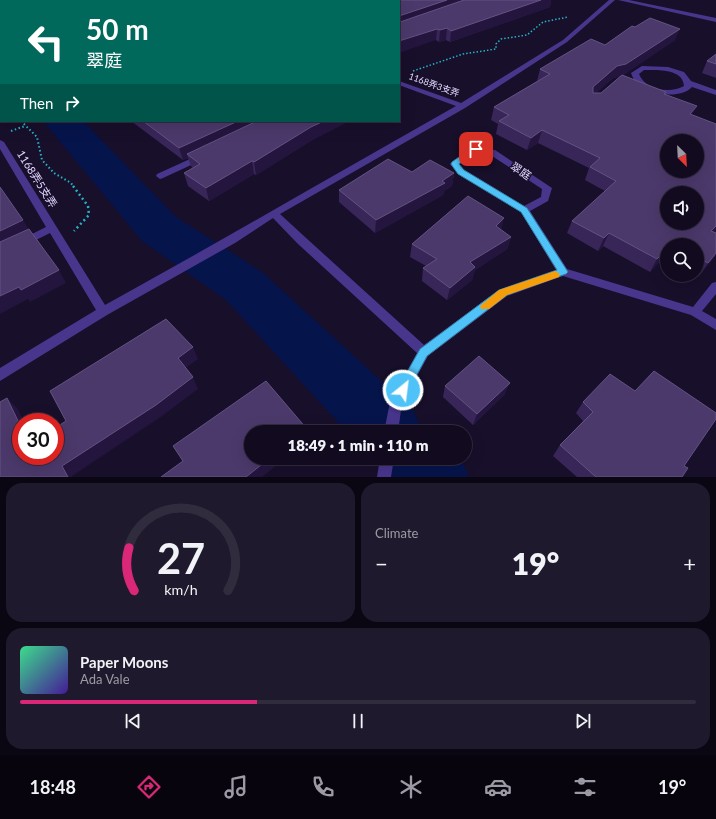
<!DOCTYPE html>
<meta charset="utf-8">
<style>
:root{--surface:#120b20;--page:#1f192d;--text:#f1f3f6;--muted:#9c9ba5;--line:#312b3e;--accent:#db2777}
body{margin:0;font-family:Lato,"Noto Sans SC",sans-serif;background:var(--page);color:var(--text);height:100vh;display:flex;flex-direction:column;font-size:15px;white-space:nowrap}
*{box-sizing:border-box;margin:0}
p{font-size:13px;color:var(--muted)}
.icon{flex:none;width:22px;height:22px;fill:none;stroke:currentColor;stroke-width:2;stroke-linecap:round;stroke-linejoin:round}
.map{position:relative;height:477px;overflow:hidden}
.sheet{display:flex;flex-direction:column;gap:6px;padding:6px;background:#0a0612;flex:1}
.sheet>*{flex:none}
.banner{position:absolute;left:0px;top:0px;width:400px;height:122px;box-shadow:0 4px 16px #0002,0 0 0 1px var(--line);background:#00695c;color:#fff;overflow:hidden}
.needle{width:26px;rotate:156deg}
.fabs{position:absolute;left:660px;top:134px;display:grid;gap:8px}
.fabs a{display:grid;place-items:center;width:44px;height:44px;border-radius:50%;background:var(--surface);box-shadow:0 4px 16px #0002,0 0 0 1px var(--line);font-size:20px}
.speed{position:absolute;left:12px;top:413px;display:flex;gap:8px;font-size:20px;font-weight:700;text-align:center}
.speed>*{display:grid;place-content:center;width:52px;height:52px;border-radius:50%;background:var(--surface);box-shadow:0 4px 16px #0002,0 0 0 1px var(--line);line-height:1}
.speed .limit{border:6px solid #d22;background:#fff;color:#111}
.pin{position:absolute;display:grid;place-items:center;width:34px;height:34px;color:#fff;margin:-17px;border-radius:8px;box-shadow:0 2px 6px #0006}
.me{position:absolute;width:44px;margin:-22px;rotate:29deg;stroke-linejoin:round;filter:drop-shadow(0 0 3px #0008)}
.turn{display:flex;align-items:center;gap:14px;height:84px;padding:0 20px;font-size:18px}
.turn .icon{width:52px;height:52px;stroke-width:2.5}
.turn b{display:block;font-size:28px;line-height:34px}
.then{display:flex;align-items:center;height:38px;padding:0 20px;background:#0003;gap:8px;font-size:15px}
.big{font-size:30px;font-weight:800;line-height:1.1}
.sheet .tile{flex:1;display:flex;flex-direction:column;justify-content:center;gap:6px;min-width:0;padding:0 14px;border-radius:16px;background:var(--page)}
.sheet .dial{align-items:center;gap:0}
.dial svg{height:104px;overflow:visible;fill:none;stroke:var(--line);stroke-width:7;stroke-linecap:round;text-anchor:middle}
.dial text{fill:var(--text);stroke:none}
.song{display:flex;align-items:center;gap:12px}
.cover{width:48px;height:48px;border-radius:6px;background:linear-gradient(135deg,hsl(150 70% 55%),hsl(260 70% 35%))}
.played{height:4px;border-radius:2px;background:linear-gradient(90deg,var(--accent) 35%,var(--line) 35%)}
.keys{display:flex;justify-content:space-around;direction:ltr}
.heat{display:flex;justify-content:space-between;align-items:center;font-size:22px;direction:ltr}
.sheet .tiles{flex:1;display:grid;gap:6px;grid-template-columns:1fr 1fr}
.tile:last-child{grid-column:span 2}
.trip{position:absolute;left:244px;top:425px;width:228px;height:40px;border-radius:20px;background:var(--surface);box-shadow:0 4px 16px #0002,0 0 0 1px var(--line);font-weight:800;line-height:40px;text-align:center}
.dock{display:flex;height:64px;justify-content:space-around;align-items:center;background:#07040d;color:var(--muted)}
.dock .icon{width:28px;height:28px}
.dock .selected{color:var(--accent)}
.dock b{font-size:18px;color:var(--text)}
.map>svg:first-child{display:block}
</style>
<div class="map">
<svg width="716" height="477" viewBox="0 0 716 477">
<rect width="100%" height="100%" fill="#180f2b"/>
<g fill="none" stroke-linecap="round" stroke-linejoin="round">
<path fill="#06144c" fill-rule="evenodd" d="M0,48H1V68H0Z
M43,121H83L176,217L262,272L413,410L420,426L433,432H347L226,300L142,241Z
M378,458H461L469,477H391L384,460Z"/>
<path stroke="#26b4c5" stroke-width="1.5" stroke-dasharray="1.5 2" stroke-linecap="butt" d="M285,0L287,1
M192,1L194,0
M413,71L463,54L496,49V44L501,39L527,35L543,22L568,17"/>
<path stroke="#26b4c5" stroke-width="2" stroke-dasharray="1.5 2.5" stroke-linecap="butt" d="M21,121L37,137L42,160L54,173L71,183L74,187
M11,131L25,126"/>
<path stroke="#26b4c5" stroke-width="2.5" stroke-dasharray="2 3" stroke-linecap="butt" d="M73,186L88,206L89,215L74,231"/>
<path fill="#48368d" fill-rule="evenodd" d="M232,0H239L240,1H233Z
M609,0H615L567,42L465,108L280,214L305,237L424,345L499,290L556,270L521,212L458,174L450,164L473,147L495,150L552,188L548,201L530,211L567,269L693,307L712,283L716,282V294L702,311L716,319V330L691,315L563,276L507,296L428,356L402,403L398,432H384L390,402L417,353L297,243L273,218L235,243L107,315L0,381V368L96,310L50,233L0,258V250L46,227L0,149V140L4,142L105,305C223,240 339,172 456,106L399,85V81L461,103L563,40ZM477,152L489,154L542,189L541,197L524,206L464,170L459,164Z
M618,0H629L716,18V22Z
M0,14H1V18H0Z
M642,66L668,67L684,72L691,81L716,90V95L692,87C681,99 652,95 640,86C635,83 633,78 631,73ZM644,70C656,70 683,68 684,86C670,94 645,90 639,74Z
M201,154L204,155L205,157L204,159L163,178L160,179L156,176L157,174Z
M380,458H394L391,477H377Z"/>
</g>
<path fill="#392659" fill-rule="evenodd" d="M311,0H551L550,7L450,42L446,40L439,42L436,40L399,1H312Z
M675,40L623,75L665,94L692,115L714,232L716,233V255L699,276L697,274V245H667V258L664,257L650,272L603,246L598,251L567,233L572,221L605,191L585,180L589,168L538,143L527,150L496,134L498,124L491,120L494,107L537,81L540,69L605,45ZM620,76L601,93H596L613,78Z
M716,54V78L702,73L707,61Z
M131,121H349L312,140L256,175L254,174L209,201L188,186L184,173L193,168L191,166L188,158L183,160Z
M412,172L454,173L452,186L444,191L443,195L375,233L339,202V190Z
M501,230L511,237L507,249L475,270L472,280L447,300L422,281L423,268L426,266L410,257L412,244Z
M445,386L505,394L473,425L443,397Z
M583,402L684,466L682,477H577L553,456L560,445L583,421L576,413Z"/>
<path fill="#24153f" d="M90,0H140L135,1H85Z
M447,0H478L399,27V16Z
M541,0H551L550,7L450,42L451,31Z
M447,28L446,40L439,42L440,30Z
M437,29L436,40L399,53V41Z
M680,29L675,40L622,76L613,78L589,99L593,87L617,66Z
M697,106L690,118V114Z
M238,121H267L187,154L188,158L183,160L179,148Z
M324,121H349L312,140L256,175L254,162L311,127Z
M542,130L538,143L527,150L531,138Z
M252,161L254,174L209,201L206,188Z
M454,173L452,186L444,191L443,195L375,233L376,220Z
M504,218L501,231L496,226Z
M23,220L31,233L0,248V231Z
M716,226V231L703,244L711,231Z
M609,233L603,246L598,251L604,238Z
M511,237L507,249L475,270L472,280L447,300L450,288L470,262Z
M667,249V251L664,257L650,272L657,259Z
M716,253V255L699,276L708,263Z
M59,270L66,283L30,302L28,299L0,314V296L19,287Z
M193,347L198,359L183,370L178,358Z
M193,377L198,389L162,416L72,476V477H68L62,466Z
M510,383L505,394L473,425L477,414Z
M7,398L18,409L24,422H21V427Z
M270,458H286L262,477H246Z"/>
<path fill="#4b396b" stroke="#635282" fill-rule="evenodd" d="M15,0H90L85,1H16Z
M327,0H447L399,16V1H328Z
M464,0H541L451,31L447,28L440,30L437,29L399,41V21L400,22Z
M650,18L680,29L626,64L617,66L593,87V93H601L622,75L666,92L664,94L697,106L690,114L716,124V226L711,231L716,233V253L708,263L697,257V245H674L671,244L670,245H667V249L657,259L609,233L604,238L572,221L616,181L590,167L600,158L542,130L531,138L499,121L509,115L494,107L550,74L540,69L591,39L605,45L632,26L635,27ZM667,141H697V171H667ZM667,193H697V223H667Z
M716,54V64L707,61Z
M143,121H238L179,148Z
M257,121H324L311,127L254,162L252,161L206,188L184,173L200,164L187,154Z
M388,159L412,172L430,160L454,173L442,181L445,183L376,220L339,190Z
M0,187L23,220L0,231Z
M468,196L504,218L496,226L511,237L470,262L475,267L450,288L423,268L437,259L412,244Z
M29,229L59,270L21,290L19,287L0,296V242Z
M166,319L193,347L178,358L193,377L156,405L62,466L68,477H0V402L7,398L21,427V456H55V428L66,421L50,391Z
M479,356L510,383L477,414L445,386Z
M654,371L716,413V419L684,466L688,468L682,477H596L560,445L593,412L583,402L610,374L635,391Z
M266,381L307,429L304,432H251V458H270L246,477H161L183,461L173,446Z"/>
<path fill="#4fc3f7" stroke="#337fa1" d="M473,147L480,149L459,164L464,170L527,208L568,272L566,274L507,295L427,356L407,393L403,395L399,393L397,390L420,349L499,290L557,270L521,212L458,174L451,164L452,162Z"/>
<path fill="#f59e0b" d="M555,271L560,274L559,277L507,295L489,309H481L480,306L499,290Z"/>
<g text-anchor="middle" stroke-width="3" stroke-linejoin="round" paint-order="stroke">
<g font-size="9" fill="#e3d8ff" stroke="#180f2b">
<text transform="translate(434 85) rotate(20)" y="3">1168弄3支弄</text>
</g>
<g font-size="11" fill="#e3d8ff" stroke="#180f2b">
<text transform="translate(521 171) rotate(33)" y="4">翠庭</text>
<text transform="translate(37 179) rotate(58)" y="4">1168弄5支弄</text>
</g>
</g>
</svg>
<div class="fabs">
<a><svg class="needle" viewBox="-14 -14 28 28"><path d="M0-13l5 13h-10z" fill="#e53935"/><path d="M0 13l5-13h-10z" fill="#9c9ba5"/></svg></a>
<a><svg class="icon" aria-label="sound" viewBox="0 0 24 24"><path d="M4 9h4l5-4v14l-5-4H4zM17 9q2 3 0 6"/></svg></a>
<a><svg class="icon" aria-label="search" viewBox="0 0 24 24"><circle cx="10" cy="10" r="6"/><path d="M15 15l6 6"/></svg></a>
</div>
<div class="speed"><div class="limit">30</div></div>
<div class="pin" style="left:476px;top:149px;background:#d93025"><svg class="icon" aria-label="arrive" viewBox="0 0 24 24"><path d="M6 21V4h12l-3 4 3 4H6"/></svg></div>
<svg class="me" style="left:403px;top:390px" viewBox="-20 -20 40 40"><circle r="17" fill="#4fc3f7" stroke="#fff" stroke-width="3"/><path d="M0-11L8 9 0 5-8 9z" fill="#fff"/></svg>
<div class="trip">18:49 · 1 min · 110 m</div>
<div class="banner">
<div class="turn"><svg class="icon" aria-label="left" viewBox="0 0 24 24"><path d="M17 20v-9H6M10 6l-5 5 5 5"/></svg><div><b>50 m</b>翠庭</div></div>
<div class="then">Then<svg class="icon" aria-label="right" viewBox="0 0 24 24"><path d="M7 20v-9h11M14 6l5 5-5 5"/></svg></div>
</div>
</div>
<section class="sheet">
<div class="tiles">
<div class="tile dial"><svg viewBox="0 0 100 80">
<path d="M14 69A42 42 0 1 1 86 69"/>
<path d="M14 69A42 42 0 0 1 10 36" stroke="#db2777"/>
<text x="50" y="56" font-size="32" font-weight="700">27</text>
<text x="50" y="72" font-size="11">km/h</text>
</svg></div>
<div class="tile"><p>Climate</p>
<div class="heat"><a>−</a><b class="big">19°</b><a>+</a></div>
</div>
<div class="tile">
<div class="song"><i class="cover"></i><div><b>Paper Moons</b><p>Ada Vale</p></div></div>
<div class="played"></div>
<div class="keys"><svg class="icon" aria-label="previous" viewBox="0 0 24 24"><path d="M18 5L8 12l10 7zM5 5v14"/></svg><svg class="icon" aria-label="pause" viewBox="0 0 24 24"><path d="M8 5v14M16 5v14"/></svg><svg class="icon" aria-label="next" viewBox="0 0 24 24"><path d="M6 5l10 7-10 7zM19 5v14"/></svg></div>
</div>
</div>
</section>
<nav class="dock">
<b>18:48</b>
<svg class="icon selected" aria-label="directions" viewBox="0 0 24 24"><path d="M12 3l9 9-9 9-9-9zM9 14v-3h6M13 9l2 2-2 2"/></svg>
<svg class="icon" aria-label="music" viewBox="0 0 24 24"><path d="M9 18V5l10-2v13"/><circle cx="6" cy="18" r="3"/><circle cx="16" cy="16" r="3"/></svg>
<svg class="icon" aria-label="phone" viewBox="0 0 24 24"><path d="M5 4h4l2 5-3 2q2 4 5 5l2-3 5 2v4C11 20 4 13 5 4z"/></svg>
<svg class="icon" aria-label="climate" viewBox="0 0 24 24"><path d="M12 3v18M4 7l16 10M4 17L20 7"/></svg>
<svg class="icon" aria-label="car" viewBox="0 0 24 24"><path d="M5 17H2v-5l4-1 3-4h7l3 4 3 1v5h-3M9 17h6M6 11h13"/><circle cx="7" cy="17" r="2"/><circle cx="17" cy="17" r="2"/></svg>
<svg class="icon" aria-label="filters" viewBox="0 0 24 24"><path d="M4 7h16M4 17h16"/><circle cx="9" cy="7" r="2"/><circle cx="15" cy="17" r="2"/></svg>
<b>19°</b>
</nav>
